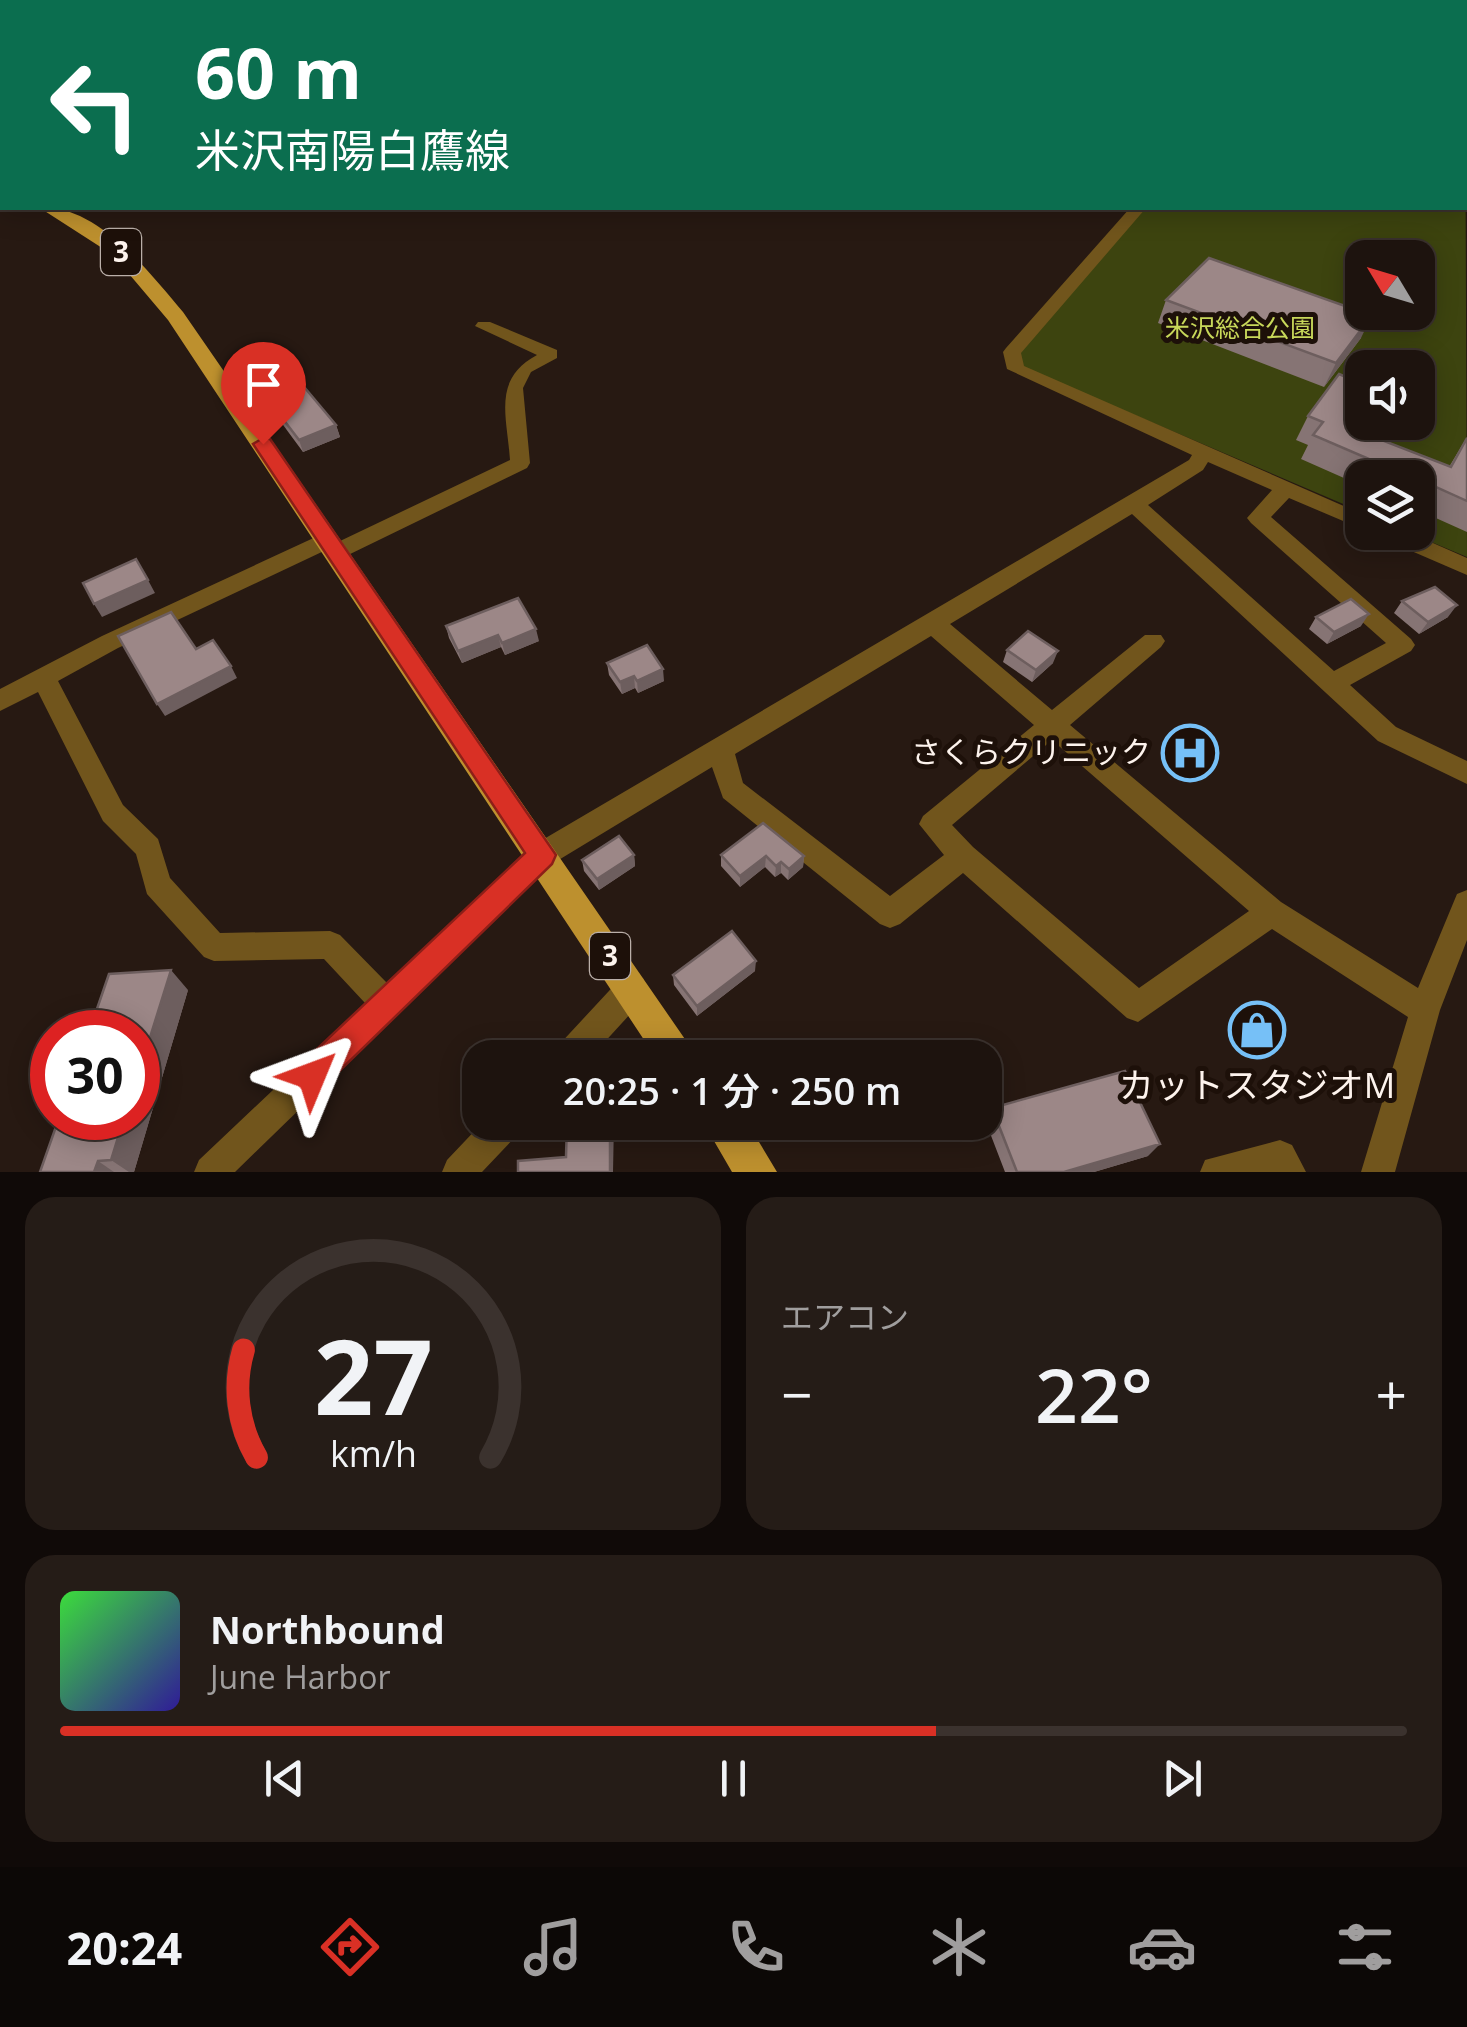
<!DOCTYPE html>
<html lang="ja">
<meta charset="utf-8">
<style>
:root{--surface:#1d130e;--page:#251c17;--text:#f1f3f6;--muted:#a09e9e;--line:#3b322e;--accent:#d93025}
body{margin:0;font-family:"Open Sans","Noto Sans JP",sans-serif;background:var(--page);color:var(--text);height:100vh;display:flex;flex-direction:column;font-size:38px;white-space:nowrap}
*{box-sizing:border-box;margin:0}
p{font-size:32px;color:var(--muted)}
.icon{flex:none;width:55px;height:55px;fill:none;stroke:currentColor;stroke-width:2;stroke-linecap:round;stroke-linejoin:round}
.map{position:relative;height:1172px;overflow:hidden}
.panel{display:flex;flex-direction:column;gap:25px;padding:25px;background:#100a08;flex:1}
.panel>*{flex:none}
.banner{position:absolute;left:0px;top:0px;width:1468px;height:210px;box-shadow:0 5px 25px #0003,0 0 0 2px var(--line);background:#0b6e4f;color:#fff;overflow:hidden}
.needle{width:65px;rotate:308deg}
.buttons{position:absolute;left:1345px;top:240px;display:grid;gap:20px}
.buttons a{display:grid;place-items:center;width:90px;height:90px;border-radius:20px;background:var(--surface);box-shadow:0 5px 25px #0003,0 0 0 2px var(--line);font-size:50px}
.speed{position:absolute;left:30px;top:1010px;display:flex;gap:20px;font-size:50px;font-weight:700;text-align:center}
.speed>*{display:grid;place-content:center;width:130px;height:130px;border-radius:50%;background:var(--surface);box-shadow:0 5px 25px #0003,0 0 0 2px var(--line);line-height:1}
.speed .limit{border:15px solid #d22;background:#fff;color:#111}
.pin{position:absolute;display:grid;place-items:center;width:85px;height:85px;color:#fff;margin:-102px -42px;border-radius:50% 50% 50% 0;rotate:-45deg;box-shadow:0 0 10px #0007}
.pin .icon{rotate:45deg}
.me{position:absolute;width:110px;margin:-55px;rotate:46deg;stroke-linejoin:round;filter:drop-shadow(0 0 8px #0008)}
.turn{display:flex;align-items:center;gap:35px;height:210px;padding:0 30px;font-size:45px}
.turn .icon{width:130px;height:130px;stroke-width:2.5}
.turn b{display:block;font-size:70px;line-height:85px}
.big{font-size:75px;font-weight:600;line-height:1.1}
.panel .widget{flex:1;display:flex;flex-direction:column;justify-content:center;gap:15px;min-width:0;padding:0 35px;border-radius:30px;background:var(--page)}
.panel .dial{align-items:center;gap:0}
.dial svg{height:260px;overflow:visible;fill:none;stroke:var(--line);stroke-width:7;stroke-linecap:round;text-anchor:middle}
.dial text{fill:var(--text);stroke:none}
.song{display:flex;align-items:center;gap:30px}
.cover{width:120px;height:120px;border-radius:15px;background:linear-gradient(135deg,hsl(120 70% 55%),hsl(250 70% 35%))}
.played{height:10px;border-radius:5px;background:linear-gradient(90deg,var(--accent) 65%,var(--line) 65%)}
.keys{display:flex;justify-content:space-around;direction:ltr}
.heat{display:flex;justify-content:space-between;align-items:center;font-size:55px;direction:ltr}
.panel .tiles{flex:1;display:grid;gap:25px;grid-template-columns:1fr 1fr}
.widget:last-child{grid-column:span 2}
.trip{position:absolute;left:462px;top:1040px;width:540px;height:100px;border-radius:30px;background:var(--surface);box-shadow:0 5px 25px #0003,0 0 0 2px var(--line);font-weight:600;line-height:100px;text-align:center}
.dock{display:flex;height:160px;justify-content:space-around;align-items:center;background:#0c0806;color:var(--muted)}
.dock .icon{width:70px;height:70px}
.dock .active{color:var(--accent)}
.dock b{font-size:45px;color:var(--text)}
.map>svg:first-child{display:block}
</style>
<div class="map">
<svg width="1467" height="1172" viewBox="0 0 1467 1172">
<rect width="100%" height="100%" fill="#271912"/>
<path fill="#3d440f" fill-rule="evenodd" d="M1465,55L1467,557L1410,533L1418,532V478H1362V512L1022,367L1019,354L1144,208H1465ZM1362,258H1418V312H1362ZM1362,368H1418V422H1362Z"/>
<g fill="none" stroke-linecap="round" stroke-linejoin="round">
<path fill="#71551c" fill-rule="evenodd" d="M63,0H77L79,2H65Z
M1272,0H1291L1293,2H1275Z
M1361,0H1379L1381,2H1364Z
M1465,18H1467V26H1465Z
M2,30V38L0,39V31Z
M1130,208H1146L1021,353L1024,366L1362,514V529L1289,498L1271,517L1411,639L1415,645L1411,651L1350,685L1396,727L1467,761V784L1378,741L1132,514L950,624L1052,710L1145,635H1161L1165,641L1161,647L1070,725L1281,902L1418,988L1457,894L1467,890V940L1440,1010L1395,1172H1361L1408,1017L1272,929L1138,1022L1127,1018L963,873L900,924L890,928L880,924L723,798L712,767L552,864L235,1172H194L199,1160L365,1003L324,959L214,961L204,957L147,894L136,854L103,821L38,692L0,711V689L102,636L320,535H336L338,542L510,460C507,416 492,379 537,355L475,326L478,322H490L557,350V358L531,372L523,388L530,463L527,468L344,557H328L326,550L118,648L58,681L123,805L158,839L170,878L220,933L330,931L340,935L387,983L532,846L1189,460L1192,455L1007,369L1003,352L1006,348ZM1208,462L1272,490L1247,518L1251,523L1386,643L1334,671L1148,505L1203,470ZM931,636L1034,725L923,816L919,824L944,855L890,896L743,783L735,754ZM1052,740L1249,911L1139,988L973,847L952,825Z
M1377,532H1408L1467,558V575L1379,537Z
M632,974L643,978L647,989L643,1000L590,1058H552L557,1047L621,978Z
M483,1122H522L518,1134L482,1172H442L447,1160Z
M1280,1140L1292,1145L1306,1172H1200L1205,1160Z"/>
<path fill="#bd902e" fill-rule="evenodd" d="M0,177H2V188H0Z
M40,208C97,204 149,272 183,312L698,1058H656L168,320L113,255Z
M703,1122H747L777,1172H732Z"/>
<path fill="#dda629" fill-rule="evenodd" d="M1299,0H1320L1321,2H1300Z
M1465,44L1467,45V55L1465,54Z"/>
</g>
<path fill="#867474" d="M1166,300L1361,338L1324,387L1158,323Z
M270,402L336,425L340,437L303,452L275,414Z
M1308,416L1391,422L1381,438L1384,441L1449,467L1467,437V532L1418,510V478H1362V486L1301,459L1308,445L1296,440Z
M1402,601L1448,617L1419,634L1394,613Z
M1316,617L1361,626L1327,644L1309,629Z
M446,626L539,641L505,655L501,647L462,663L449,638Z
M1007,650L1053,663L1032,682L1003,662Z
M607,663L664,681L638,693L635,688L622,694L609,675Z
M634,855L635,866L599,890L584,871L582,860Z
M721,855L804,856L803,867L788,880L781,873L775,877L765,867L740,887L721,866Z
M755,971L697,1016L674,985L673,975Z
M188,990L134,1172H40Z
M992,1108L1148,1156L1094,1172H1005L985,1120Z"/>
<path fill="#6d5e5e" d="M1372,315L1361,338L1324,387L1336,363Z
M336,425L340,437L303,452L299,440Z
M148,580L155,593L102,617L94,604Z
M1457,605L1448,617L1419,634L1428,622Z
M1369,614L1361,626L1327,644L1334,632Z
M536,629L539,641L505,655L502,643Z
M498,635L501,647L462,663L458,651Z
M1058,651L1053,663L1032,682L1036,670Z
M231,666L237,678L165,716L157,704Z
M663,669L664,681L638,693L637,681Z
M634,676L635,688L622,694L620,682Z
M634,855L635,866L599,890L597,879Z
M766,856L765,867L740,887V876Z
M804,856L803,867L788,880L789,869Z
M781,862V873L775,877L776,866Z
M756,961L755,971L697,1016V1006Z
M171,970L188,990L134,1172H129L111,1160L124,1118H138V1076Z
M610,1122H614L613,1172H610Z
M1160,1144L1148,1156L1094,1172H1064Z
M98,1161L114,1172H94Z"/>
<path fill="#9c8787" stroke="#6d5e5e" stroke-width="2.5" d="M1209,258L1362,312L1372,315L1336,363L1166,300Z
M1339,374L1362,384V422H1389L1380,436L1384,441L1451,467L1467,438V501L1418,479V478H1413L1313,435L1323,422L1308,416Z
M305,388L336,425L299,440L270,402Z
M136,559L148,580L94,604L83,583Z
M1435,587L1457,605L1428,622L1402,601Z
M518,598L536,629L502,643L498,635L458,651L446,626Z
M1351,599L1369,614L1334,632L1316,617Z
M171,612L196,649L213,640L231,666L157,704L118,636Z
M1028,631L1058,651L1036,670L1007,650Z
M647,645L663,669L637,681L634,676L620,682L607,663Z
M763,823L804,856L789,869L781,862L776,866L766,856L740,876L721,855Z
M619,836L634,855L597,879L582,860Z
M732,931L756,961L697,1006L673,975Z
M171,970L138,1076V1032H89L109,974Z
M1125,1071L1160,1144L1064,1172H1017L992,1108Z
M59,1118H124L111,1160L98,1161L94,1172H40Z
M567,1122H610V1172H518V1161L566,1157Z"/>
<path fill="#d93025" stroke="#8d1f18" stroke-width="2.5" d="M263,438L270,439L556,855L552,864L323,1087L312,1092L300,1087L295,1076L300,1065L525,853L253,444Z"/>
<defs>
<g id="hospital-ring" transform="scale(2.875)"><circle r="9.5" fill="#1d1009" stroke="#76c0f7" stroke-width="1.5"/><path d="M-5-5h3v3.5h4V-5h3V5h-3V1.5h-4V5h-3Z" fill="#76c0f7"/></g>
<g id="shop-ring" transform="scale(2.875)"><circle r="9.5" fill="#1d1009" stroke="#76c0f7" stroke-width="1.5"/><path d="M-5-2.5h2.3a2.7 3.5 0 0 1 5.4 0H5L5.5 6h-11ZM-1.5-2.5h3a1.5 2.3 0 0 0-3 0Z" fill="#76c0f7"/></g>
</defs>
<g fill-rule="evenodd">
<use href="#hospital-ring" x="1190" y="753"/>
<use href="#shop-ring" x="1257" y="1030"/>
</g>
<g text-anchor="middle" stroke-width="10" stroke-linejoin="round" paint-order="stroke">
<g font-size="25" fill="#c8d85a" stroke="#1d1009">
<text x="1240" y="337">米沢総合公園</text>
</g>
<g fill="#1d1009" stroke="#baafa9" stroke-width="2.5">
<rect x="101" y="229" width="40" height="46" rx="8"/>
<rect x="590" y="933" width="40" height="46" rx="8"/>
</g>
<g font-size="28" font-weight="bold" fill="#fdf3ed">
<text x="121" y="262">3</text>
<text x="610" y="966">3</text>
</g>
<g font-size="30" fill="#fdf3ed" stroke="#1d1009" text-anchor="end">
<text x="1151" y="763">さくらクリニック</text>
</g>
<g font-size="35" fill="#fdf3ed" stroke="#1d1009">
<text x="1257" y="1098">カットスタジオM</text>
</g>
</g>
</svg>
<div class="buttons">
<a><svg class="needle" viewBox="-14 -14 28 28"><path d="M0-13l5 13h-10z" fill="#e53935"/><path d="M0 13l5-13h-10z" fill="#a09e9e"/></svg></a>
<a><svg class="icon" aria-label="sound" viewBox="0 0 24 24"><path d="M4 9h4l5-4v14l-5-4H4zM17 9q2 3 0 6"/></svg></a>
<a><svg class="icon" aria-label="layers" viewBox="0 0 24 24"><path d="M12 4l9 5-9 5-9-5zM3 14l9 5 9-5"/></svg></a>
</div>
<div class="speed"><div class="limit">30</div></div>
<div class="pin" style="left:263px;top:444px;background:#d93025"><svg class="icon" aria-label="arrive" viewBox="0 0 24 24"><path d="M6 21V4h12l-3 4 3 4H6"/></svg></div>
<svg class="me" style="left:312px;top:1076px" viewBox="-20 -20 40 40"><path d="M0-17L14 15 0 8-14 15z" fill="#d93025" stroke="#fff" stroke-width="4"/></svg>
<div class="trip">20:25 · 1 分 · 250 m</div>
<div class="banner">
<div class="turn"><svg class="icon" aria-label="left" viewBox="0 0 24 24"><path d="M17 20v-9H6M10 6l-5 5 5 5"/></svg><div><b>60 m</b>米沢南陽白鷹線</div></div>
</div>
</div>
<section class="panel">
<div class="tiles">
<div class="widget dial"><svg viewBox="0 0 100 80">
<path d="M14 69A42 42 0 1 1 86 69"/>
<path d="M14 69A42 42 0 0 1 10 36" stroke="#d93025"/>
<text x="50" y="56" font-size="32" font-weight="700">27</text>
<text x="50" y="72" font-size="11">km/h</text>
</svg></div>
<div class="widget"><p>エアコン</p>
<div class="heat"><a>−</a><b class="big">22°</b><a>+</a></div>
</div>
<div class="widget">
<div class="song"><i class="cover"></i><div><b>Northbound</b><p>June Harbor</p></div></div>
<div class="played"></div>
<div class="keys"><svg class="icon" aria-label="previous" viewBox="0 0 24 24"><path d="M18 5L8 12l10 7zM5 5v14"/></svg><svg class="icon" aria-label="pause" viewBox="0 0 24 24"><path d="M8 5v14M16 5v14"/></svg><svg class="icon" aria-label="next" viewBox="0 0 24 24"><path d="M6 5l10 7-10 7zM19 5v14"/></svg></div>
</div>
</div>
</section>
<nav class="dock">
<b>20:24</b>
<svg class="icon active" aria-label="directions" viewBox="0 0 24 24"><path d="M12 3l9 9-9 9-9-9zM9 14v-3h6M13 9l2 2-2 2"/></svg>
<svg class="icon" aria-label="music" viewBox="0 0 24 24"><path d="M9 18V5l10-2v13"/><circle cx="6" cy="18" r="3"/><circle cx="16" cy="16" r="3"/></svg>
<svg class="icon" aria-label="phone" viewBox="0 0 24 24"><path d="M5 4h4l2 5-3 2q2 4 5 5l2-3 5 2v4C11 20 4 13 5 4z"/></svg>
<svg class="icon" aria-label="climate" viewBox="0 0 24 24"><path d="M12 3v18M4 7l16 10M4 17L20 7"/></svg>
<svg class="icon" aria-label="car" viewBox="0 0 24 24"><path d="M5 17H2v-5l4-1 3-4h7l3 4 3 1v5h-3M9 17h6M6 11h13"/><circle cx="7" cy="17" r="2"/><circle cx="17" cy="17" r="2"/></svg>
<svg class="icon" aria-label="filters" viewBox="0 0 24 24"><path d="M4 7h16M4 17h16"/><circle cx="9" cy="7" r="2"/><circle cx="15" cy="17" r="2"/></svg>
</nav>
